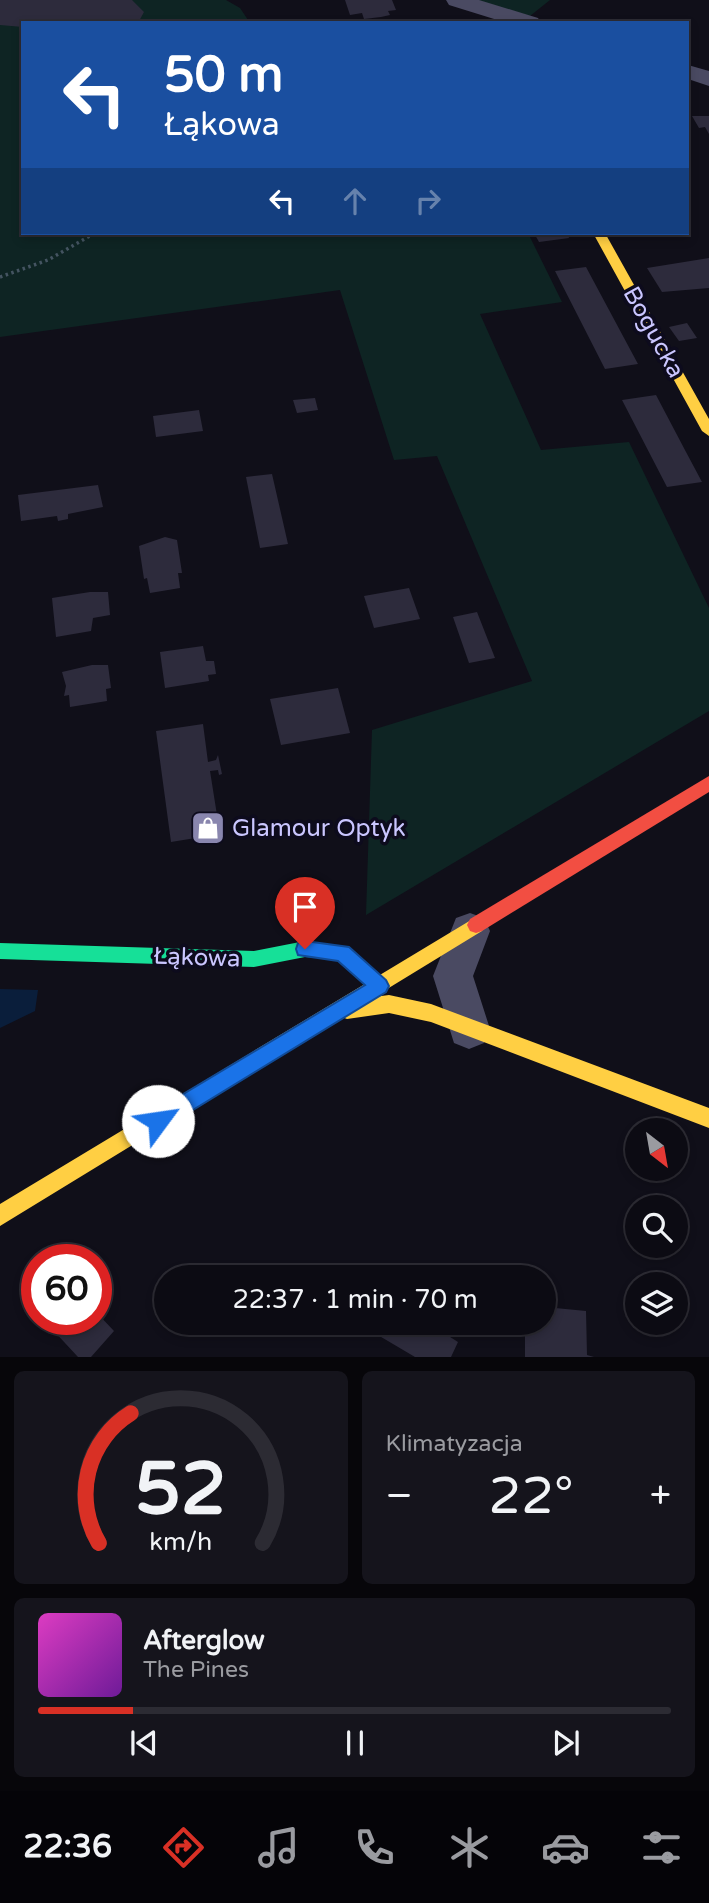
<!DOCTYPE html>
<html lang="pl">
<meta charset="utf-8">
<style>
:root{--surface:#0c0b13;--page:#15141c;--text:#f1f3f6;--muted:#9a9ba0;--line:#2c2b33;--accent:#d93025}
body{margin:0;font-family:"Varela Round",sans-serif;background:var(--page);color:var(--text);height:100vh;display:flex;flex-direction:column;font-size:26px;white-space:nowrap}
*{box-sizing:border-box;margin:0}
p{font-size:23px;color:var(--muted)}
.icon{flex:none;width:38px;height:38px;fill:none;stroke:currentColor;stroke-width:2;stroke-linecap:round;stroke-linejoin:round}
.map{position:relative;height:1357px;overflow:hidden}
.panel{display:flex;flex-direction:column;gap:14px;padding:14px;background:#07060a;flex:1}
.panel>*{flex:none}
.banner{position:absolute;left:21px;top:21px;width:668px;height:214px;border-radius:0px;box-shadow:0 4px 10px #0003,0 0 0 2px var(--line);background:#1a4fa0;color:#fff;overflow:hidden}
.needle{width:46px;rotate:149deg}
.controls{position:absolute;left:625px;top:1118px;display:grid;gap:14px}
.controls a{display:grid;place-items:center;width:63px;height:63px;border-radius:50%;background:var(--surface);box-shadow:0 4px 10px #0003,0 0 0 2px var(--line);font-size:35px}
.speed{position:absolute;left:21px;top:1244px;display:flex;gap:14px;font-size:35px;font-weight:700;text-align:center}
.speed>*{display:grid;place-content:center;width:91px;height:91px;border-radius:50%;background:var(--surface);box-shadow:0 4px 10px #0003,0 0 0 2px var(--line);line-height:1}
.speed .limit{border:10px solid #d22;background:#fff;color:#111}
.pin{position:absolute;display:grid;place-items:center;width:60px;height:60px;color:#fff;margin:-72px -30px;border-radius:50% 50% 50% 0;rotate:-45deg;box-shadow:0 0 7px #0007}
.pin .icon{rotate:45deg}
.me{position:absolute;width:77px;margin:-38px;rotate:59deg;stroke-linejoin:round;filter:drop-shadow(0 0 5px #0008)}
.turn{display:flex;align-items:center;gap:24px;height:147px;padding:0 28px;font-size:32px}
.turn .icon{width:91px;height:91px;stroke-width:2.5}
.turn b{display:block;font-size:49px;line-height:60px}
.lanes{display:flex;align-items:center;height:66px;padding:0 28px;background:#0003;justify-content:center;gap:35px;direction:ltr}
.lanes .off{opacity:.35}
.big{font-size:52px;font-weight:600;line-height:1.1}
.panel .card{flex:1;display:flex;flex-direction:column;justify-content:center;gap:10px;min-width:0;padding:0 24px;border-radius:10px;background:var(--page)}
.panel .dial{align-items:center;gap:0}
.dial svg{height:182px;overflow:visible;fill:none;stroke:var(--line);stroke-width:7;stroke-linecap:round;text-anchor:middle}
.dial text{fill:var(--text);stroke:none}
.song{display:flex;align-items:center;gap:21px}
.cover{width:84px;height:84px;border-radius:10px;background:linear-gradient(135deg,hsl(310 70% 55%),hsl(280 70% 35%))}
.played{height:7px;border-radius:4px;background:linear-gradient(90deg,var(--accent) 15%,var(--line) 15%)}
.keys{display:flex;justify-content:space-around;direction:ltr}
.heat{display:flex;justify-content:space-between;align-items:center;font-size:38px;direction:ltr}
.panel .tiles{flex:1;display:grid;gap:14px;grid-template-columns:1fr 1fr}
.card:last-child{grid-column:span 2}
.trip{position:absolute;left:154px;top:1265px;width:402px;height:70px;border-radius:35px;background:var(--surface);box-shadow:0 4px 10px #0003,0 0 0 2px var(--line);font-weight:600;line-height:70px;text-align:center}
.dock{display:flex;height:112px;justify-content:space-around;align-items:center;background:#050408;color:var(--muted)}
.dock .icon{width:49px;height:49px}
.dock .on{color:var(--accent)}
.dock b{font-size:32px;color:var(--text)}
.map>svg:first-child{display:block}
</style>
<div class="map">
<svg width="709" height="1357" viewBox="0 0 709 1357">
<rect width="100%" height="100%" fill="#100f19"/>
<path fill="#0e2423" d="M0,0H226L240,8L250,23H23V233H528L562,302L480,314L541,450L629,442L709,608V711L366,915L372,730L532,681L437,456L394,460L340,290L0,337Z
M476,0H550L530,16Z"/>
<path fill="#0a1e3b" d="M0,989L38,990L35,1011L0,1028Z"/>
<path fill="#2d2b3c" d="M0,0H132L144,12L138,23H23V27L0,25Z
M345,0H392L396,10L388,11L390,15L381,17L364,19L362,13L350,15Z
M692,116H709V134L705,127L699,128Z
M534,233H567L569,238L539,242Z
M709,258V288L662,292L647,268Z
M586,267L631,351L638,364L605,369L555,271Z
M687,323L697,338L679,341L669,327Z
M656,395L686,452L702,482L667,487L622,400Z
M315,398L318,410L297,413L293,400Z
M199,410L203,431L156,437L153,416Z
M272,474L288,544L260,548L246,477Z
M98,485L103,507L68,514V519L58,521L57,516L21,521L18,495Z
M165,537L177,540L182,573H178L180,588L150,593L147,578L144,579L139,546Z
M409,588L420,619L374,628L364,596Z
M90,592H108L110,615L93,618L91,631L56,637L52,598Z
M477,612L495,658L469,663L453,617Z
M203,646L206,661H214L216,674L208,675L209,681L165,688L160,652Z
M92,665H108L111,688L106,689L107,701L70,707L69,695L64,696L66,686L62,672Z
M338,688L350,733L281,745L270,699Z
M203,724L208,762L216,760L218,755L222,774L219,775L218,770L210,771L220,834L171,842L156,731Z
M545,1307L586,1311L587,1355L594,1357H525V1323H544Z
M96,1312L114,1331L91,1357H78L52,1329L61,1320H96Z
M374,1323H453L447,1335L458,1342L451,1357H415L371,1331Z"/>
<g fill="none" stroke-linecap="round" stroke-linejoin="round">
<path stroke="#445461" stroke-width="3.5" stroke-dasharray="2.5 3.5" stroke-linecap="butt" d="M0,277L48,260L95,233"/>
<path fill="#4a4a62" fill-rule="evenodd" d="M446,0H479L538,18L541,23H507L449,5Z
M688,65L709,71V86L688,79Z
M470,913L484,918L490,931L473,976L490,1029L484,1043L469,1049L454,1043L433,976L456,918Z"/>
<path fill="#16e098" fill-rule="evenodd" d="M305,941L348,947L386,980L388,986L386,992L379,995L372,992L338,961L320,958L305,957L254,967L0,959V943L254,951Z"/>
<path fill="#ffcf43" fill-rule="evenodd" d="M593,233H605L709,419V436L702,431Z
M476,917L482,919L485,925L482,931L374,997L389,995L431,1004L709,1108V1128L431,1022L389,1013L347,1019L342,1017L0,1226V1204Z"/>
<path fill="#f24e42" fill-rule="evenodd" d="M709,776V792L482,931L476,933L470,931L467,925L470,919Z"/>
</g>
<path fill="#1a73e8" stroke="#114b97" stroke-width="2" d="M305,941L349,947L386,980L389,986L386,992L165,1127L158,1130L150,1127L148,1121L150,1114L365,985L338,961L298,955L296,949L298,943Z"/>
<defs>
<g id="shop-square" transform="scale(1.75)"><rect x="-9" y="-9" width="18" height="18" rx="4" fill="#8986ae" stroke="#0d0b1d"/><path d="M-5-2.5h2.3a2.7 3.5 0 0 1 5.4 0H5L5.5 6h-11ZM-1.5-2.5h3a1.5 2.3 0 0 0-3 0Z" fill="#fff"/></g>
</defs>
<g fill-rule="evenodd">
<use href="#shop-square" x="208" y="828"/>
</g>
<g text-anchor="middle" stroke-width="7" stroke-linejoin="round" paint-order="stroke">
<g font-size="24" fill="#cac6ff" stroke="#0d0b1d">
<text transform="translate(654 332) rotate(61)" y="8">Bogucka</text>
<text transform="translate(197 957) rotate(2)" y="8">Łąkowa</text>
</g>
<g font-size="24" fill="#cac6ff" stroke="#0d0b1d" text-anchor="start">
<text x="232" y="836">Glamour Optyk</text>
</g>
</g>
</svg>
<div class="controls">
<a><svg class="needle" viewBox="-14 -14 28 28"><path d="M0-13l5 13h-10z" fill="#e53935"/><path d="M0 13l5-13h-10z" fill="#9a9ba0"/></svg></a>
<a><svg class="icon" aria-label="search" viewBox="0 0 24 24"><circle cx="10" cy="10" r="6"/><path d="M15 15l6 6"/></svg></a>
<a><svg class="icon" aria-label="layers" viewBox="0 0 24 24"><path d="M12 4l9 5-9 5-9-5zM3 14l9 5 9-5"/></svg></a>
</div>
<div class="speed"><div class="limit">60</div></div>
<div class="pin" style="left:305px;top:949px;background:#d93025"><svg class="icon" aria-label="arrive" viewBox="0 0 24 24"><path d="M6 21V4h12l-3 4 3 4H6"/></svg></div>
<svg class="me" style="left:158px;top:1121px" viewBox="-20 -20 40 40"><circle r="19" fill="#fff"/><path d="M0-13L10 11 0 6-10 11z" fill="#1a73e8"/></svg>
<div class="trip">22:37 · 1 min · 70 m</div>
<div class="banner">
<div class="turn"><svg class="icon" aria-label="left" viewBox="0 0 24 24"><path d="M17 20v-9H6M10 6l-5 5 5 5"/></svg><div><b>50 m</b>Łąkowa</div></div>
<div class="lanes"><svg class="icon" aria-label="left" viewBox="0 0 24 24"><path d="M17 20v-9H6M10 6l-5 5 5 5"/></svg><svg class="icon off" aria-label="ahead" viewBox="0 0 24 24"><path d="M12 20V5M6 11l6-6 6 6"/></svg><svg class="icon off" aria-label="right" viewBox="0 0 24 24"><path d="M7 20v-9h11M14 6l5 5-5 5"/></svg></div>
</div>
</div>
<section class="panel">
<div class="tiles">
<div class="card dial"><svg viewBox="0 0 100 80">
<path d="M14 69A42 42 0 1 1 86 69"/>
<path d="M14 69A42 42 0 0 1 28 12" stroke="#d93025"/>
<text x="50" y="56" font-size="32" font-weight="700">52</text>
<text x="50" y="72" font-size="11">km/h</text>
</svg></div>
<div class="card"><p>Klimatyzacja</p>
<div class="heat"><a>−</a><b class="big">22°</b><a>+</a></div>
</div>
<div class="card">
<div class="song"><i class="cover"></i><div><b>Afterglow</b><p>The Pines</p></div></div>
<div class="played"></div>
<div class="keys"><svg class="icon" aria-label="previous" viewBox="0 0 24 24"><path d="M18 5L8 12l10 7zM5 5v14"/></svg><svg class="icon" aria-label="pause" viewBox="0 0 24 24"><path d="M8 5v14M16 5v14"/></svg><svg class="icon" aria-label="next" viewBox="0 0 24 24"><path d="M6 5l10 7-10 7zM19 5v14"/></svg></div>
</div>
</div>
</section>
<nav class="dock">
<b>22:36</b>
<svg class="icon on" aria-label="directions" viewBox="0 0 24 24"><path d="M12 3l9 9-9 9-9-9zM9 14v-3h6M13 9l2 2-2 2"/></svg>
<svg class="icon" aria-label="music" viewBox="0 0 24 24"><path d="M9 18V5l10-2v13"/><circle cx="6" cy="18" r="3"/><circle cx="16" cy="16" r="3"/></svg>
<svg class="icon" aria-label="phone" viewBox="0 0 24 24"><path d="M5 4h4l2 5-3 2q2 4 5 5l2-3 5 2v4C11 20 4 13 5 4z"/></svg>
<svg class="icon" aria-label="climate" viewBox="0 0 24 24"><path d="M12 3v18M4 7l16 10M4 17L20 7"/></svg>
<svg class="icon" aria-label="car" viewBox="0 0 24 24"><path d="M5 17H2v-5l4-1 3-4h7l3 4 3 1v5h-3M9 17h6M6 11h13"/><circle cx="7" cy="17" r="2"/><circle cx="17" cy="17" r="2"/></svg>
<svg class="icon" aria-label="filters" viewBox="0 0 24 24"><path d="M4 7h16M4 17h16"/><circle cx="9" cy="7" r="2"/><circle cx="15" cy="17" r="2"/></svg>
</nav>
